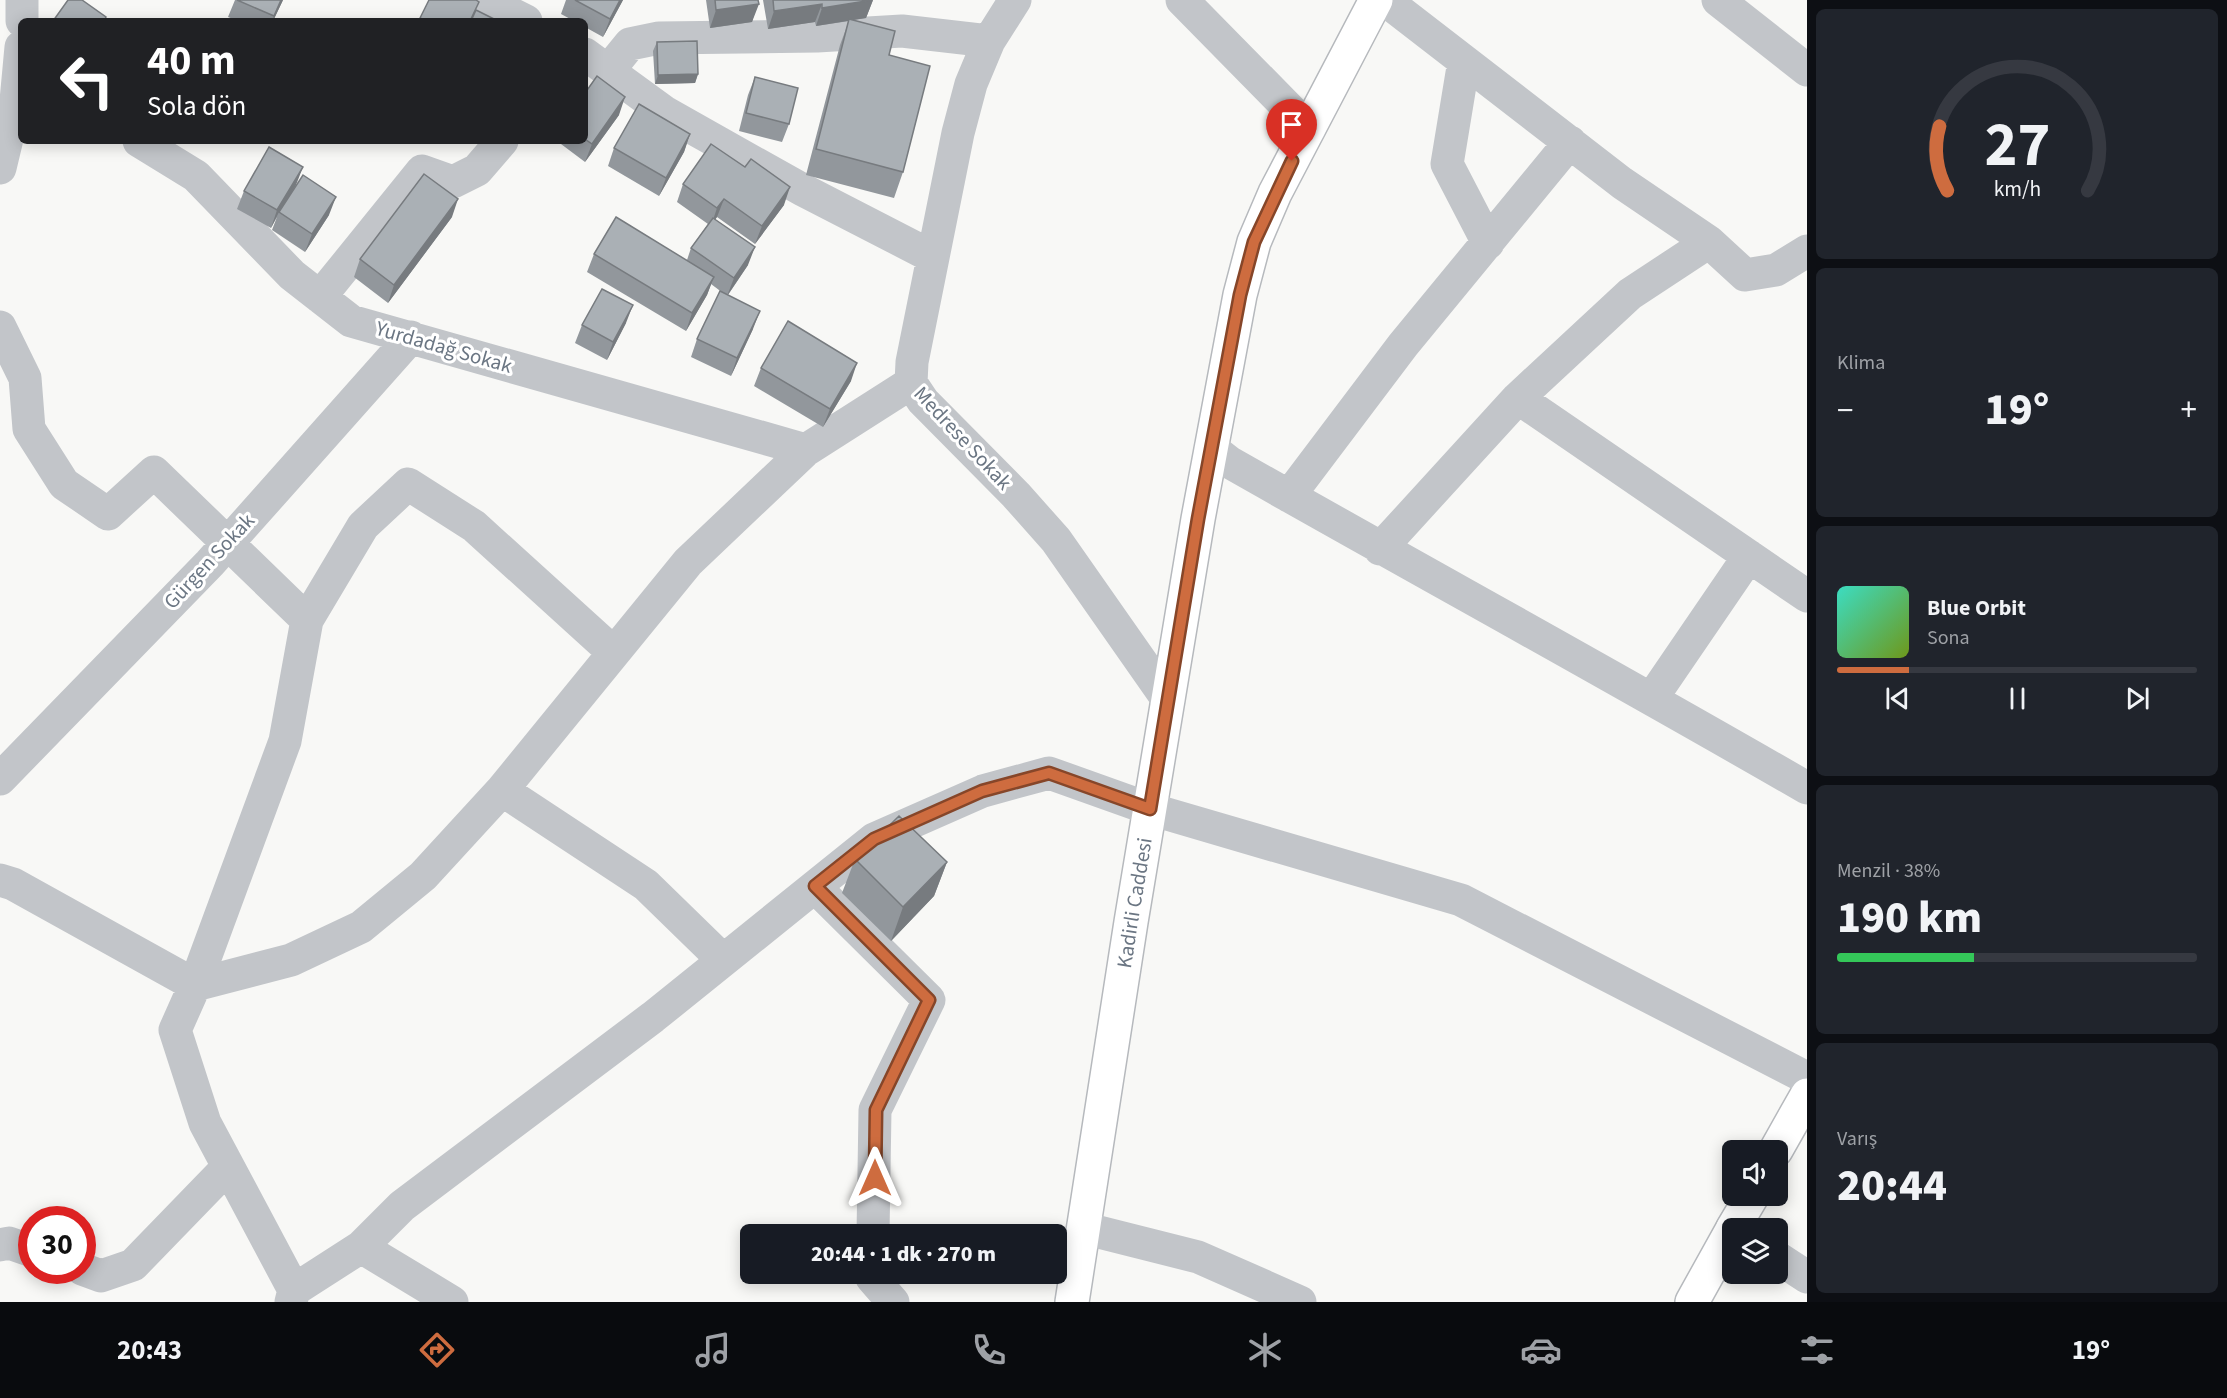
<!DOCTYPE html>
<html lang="tr">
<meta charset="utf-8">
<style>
:root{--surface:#171b24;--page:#20242c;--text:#f1f3f6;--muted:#9ea1a6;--line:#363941;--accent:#ce6c3f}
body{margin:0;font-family:"Source Sans 3",sans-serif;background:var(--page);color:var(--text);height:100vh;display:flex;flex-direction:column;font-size:22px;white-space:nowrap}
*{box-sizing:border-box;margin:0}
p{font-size:20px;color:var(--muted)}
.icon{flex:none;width:33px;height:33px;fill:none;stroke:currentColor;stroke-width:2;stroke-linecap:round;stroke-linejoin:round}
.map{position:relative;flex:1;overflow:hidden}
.side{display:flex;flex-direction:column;gap:9px;padding:9px;background:#0d0f14;width:420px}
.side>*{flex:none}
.banner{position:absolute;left:18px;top:18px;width:570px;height:126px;border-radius:9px;box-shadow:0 3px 15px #0003;background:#202124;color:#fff;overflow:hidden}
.controls{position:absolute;left:1722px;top:1140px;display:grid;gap:12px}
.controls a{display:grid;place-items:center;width:66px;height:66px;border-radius:9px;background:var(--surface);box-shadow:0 3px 15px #0003;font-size:30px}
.speed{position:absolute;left:18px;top:1206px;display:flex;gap:12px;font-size:30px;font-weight:700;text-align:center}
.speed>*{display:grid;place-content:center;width:78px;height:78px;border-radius:50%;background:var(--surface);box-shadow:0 3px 15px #0003;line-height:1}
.speed .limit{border:9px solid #d22;background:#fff;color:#111}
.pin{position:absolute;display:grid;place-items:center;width:51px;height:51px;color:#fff;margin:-62px -26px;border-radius:50% 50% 50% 0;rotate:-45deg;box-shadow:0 0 6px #0007}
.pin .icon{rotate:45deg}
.me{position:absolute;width:66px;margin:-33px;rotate:0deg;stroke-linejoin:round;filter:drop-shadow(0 0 4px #0008)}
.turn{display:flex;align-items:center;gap:21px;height:126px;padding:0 30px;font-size:27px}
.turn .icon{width:78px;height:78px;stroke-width:2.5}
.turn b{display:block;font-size:42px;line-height:51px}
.big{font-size:45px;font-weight:800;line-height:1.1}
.side .tile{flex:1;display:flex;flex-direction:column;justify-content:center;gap:9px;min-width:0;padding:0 21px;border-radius:9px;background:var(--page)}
.side .dial{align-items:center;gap:0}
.dial svg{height:156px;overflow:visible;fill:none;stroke:var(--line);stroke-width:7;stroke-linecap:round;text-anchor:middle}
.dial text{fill:var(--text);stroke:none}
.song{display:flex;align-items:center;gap:18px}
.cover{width:72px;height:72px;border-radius:9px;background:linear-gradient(135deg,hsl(170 70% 55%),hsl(80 70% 35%))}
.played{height:6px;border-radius:3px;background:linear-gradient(90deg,var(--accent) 20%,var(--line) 20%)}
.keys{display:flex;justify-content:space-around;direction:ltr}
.heat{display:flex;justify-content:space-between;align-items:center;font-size:33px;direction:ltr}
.charge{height:9px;border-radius:4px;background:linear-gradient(90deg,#34c759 38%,var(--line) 0)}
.trip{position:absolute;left:740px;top:1224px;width:327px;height:60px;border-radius:9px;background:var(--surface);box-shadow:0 3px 15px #0003;font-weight:800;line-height:60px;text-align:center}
.tab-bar{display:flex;height:96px;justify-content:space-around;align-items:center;background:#090b0e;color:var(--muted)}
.tab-bar .icon{width:42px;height:42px}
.tab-bar .selected{color:var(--accent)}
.tab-bar b{font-size:27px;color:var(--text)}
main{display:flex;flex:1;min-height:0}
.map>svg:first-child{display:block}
</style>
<main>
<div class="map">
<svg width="1807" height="1302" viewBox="0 0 1807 1302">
<rect width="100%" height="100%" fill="#f8f8f6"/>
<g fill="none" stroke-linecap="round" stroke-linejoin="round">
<g stroke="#b6b9bd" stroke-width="36">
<g id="major">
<path d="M1776,1150L1807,1095"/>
<path d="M1733,1228L1752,1196"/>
<path id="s1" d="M1072,1302L1131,922L1198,519L1240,295L1254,242L1275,193L1376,0"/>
<path d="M1692,1302L1732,1230"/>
</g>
</g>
<path stroke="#c2c5c9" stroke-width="33" d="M484,0L526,21
M1015,0L989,41L971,84L958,133L912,362L911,383L923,401L1016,495L1056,540L1168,700
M1182,0L1309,129
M1385,0L1622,183L1709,242
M1718,0L1807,70
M22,21V0
M585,54L666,113L803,190L933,257
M1464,61L1447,164L1488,243
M608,71L630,44L659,38L817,36L902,31L989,41
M139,141L196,176L292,275L351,321L806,450
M0,168L16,101L21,47
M320,297L422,171L453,182L477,170L502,141
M0,327L25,378L29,429L64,484L108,514L154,472L307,620
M1518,398L1807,596
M1211,448L1229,462C1421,571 1615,677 1807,788
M1289,496L1403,345L1570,142
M1380,549L1518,398L1630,294L1709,242L1745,275L1776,270L1807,251
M1652,698L1749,556
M0,779L210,563L411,337
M502,790L646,885L723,960
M0,880L13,884L195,985L291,960L361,927L423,876L502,790L688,562L806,450L911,383
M815,887L929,1000L875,1110L873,1234
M1083,1228L1198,1257L1300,1302
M0,1245L9,1243L32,1251
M361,1247L452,1302
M1778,1258L1807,1277
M82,1269L101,1276L133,1265L228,1167
M872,1274V1278L893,1302
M294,1290L205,1123L175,1030L195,985L285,741L307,620L363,526L408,484L474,526L614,653
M291,1302L294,1290L361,1247L402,1206L653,1017L874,839L983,791L1049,773L1150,809L1461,900L1807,1078"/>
<use href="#major" stroke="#fff" stroke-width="33"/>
</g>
<path fill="#92979c" d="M235,0H283L273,21H238L228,17Z
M566,0H623L603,37L585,27V21H574L561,14Z
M706,0H758L752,22L710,28Z
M763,0H873L866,18L852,20L889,55L903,172L894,198L806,175L840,45L849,21L816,26L815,22L768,29Z
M657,42L698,74L695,83L655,84L653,51Z
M755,77L789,124L782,142L739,131L748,95Z
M585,93L619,115L585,162L557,141H585Z
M690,134L684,152L659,196L608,166L614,148Z
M683,184L784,205L755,244L717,217L715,219L748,265L728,295L753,329L731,376L691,357L697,339L723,293L711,284L707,295L686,331L587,272L594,254L687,260L691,248L708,224L677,202Z
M296,185L288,198L329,215L305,252L272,230L277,217L271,228L237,209L244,191Z
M452,217L388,303L354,277L360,259Z
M626,323L607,360L575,343L582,325Z
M761,368L851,381L823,427L754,386Z
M855,859L947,862L934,896L891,941L842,893Z"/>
<path fill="#777b7f" d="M281,0H283L273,21H272Z
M620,0H623L603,37L610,19Z
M873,0L866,18L816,26L822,8Z
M759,4L752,22L710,28L716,10Z
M822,4L815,22L768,29L774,11Z
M698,74L695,83L655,84L658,75Z
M625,97L619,115L585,162L592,144Z
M690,134L684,152L659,196L666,178Z
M303,167L296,185L280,213L279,212L271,228L277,210Z
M790,187L784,205L755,244L762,226Z
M336,197L329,215L305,252L312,234Z
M458,199L452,217L388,303L394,285Z
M724,199L717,217L711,226L717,208Z
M755,247L748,265L727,296L734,278Z
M714,277L707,295L686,331L692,313Z
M633,305L626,323L607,360L613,342Z
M760,311L753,329L731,376L737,358Z
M857,363L851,381L823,427L830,409Z
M947,862L934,896L891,941L903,907Z"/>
<path fill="#aab0b5" stroke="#777b7f" stroke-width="1.5" d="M68,0H82L106,17L104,21H53Z
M237,0H281L274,16Z
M429,0H476L479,2L470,21H427L420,18Z
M575,0H620L610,19Z
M715,0H758L759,4L716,10Z
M773,0H872L822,8V4L774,11Z
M476,10L498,21H471Z
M849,19L895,31L889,55L930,66L903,172L816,149Z
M697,41L698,74L658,75L657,42Z
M597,76L625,97L592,144L585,139V93Z
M755,77L798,88L789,124L746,113Z
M639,104L690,134L666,178L614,148Z
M711,144L745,167L751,159L790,187L762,226L724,199L717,208L683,184Z
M269,147L303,167L277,210L244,191Z
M424,174L458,199L394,285L360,259Z
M303,175L336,197L312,234L279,212Z
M616,217L714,277L692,313L594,254Z
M713,218L755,247L734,278L691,248Z
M602,289L633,305L613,342L582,325Z
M720,291L760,311L737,358L697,339Z
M788,321L857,363L830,409L761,368Z
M899,816L947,862L903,907L855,859Z"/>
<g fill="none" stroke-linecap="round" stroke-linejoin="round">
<g stroke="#864629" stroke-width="15">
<path id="route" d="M875,1178L876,1110L929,1000L815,886L874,839L982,791L1049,773L1150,809L1198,519L1240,295L1254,242L1292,161"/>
</g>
<use href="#route" stroke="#ce6c3f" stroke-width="10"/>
</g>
<g text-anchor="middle" stroke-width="6" stroke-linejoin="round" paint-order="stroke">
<g font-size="21" fill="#6b7683" stroke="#fff">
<text transform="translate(444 347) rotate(16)" y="7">Yurdadağ Sokak</text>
<text transform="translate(963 438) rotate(47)" y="7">Medrese Sokak</text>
<text transform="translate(209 561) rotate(-47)" y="7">Gürgen Sokak</text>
<text dy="7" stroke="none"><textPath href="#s1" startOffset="404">Kadirli Caddesi</textPath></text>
</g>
</g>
</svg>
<div class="controls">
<a><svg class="icon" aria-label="sound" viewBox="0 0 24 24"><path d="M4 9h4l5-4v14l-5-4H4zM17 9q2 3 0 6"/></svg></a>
<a><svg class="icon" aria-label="layers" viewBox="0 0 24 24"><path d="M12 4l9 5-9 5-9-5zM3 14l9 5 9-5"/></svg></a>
</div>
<div class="speed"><div class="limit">30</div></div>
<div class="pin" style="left:1292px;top:161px;background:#d93025"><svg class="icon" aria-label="arrive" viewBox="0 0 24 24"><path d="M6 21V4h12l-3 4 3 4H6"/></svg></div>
<svg class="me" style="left:875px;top:1178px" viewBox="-20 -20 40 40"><path d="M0-17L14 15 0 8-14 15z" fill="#ce6c3f" stroke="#fff" stroke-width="4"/></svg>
<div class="trip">20:44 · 1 dk · 270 m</div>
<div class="banner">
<div class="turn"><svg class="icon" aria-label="left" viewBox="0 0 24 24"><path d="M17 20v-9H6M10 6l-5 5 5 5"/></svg><div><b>40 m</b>Sola dön</div></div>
</div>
</div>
<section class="side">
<div class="tile dial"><svg viewBox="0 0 100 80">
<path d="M14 69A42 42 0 1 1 86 69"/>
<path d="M14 69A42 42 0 0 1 10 36" stroke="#ce6c3f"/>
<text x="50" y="56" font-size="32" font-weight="700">27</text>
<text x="50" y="72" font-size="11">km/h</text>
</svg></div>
<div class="tile"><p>Klima</p>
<div class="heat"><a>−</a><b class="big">19°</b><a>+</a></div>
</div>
<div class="tile">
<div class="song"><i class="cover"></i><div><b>Blue Orbit</b><p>Sona</p></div></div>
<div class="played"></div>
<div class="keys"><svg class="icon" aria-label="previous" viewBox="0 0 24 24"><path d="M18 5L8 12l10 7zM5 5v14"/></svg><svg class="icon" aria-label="pause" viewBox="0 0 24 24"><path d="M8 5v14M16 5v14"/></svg><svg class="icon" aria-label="next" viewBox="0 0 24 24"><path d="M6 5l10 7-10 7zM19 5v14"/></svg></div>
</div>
<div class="tile"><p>Menzil · 38%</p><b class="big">190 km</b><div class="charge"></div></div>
<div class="tile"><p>Varış</p><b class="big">20:44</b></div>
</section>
</main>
<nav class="tab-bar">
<b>20:43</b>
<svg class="icon selected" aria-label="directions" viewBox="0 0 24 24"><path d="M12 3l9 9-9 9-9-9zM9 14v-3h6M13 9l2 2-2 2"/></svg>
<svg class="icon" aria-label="music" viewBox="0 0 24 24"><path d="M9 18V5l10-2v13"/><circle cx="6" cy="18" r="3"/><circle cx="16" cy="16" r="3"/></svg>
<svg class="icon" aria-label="phone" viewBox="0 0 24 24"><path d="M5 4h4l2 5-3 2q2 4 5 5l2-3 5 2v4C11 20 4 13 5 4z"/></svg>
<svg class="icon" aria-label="climate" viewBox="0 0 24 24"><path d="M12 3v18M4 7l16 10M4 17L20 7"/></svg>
<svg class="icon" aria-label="car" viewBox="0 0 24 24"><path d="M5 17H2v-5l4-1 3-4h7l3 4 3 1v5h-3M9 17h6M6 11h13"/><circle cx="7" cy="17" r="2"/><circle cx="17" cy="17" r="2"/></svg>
<svg class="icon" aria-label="filters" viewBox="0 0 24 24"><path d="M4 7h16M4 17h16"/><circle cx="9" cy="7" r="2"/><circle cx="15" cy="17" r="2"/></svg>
<b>19°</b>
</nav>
